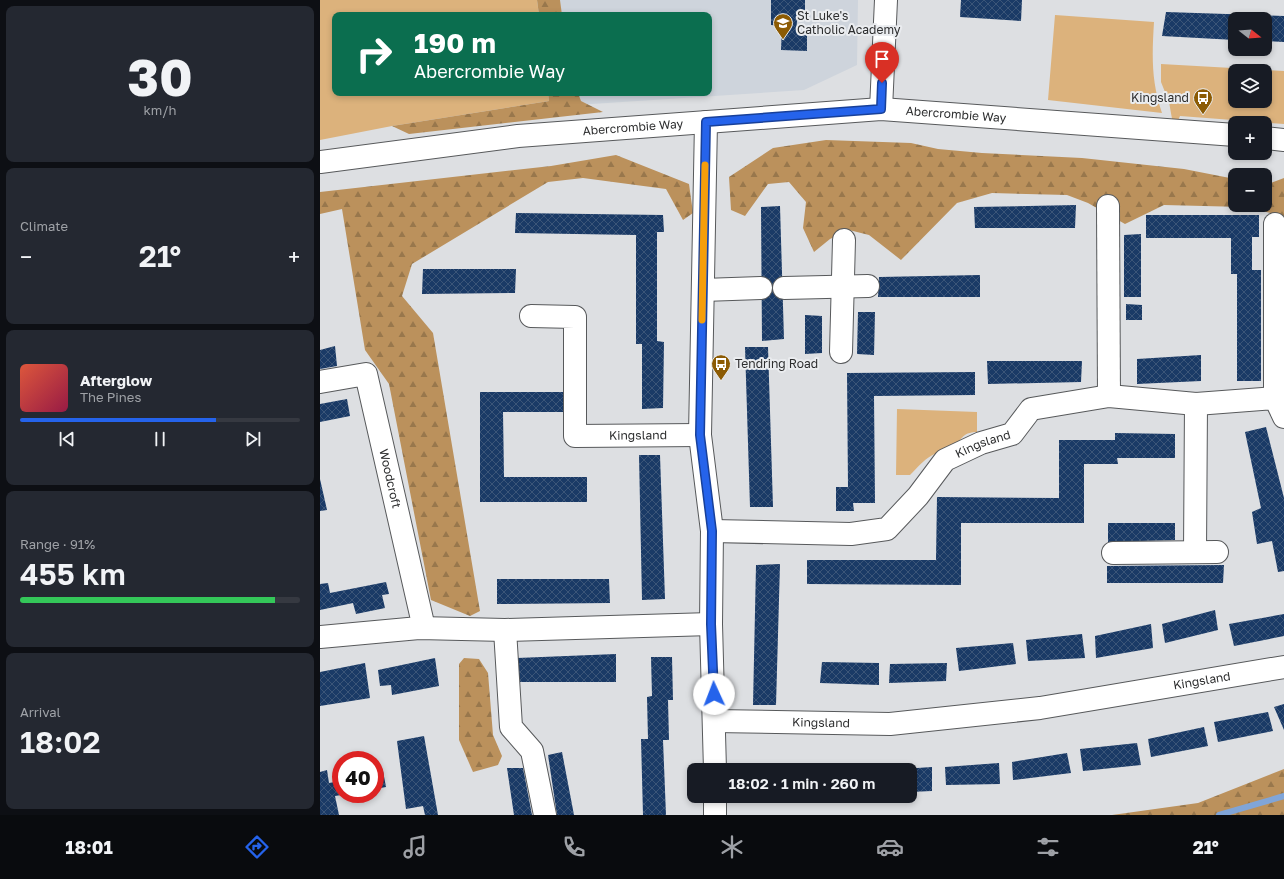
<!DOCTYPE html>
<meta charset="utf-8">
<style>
:root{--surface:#171b24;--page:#242831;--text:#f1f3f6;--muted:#9ea1a6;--line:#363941;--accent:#2563eb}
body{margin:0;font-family:"Golos Text",sans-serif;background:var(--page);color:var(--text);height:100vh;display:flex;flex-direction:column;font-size:15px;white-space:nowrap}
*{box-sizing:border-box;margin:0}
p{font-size:13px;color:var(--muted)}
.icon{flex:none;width:22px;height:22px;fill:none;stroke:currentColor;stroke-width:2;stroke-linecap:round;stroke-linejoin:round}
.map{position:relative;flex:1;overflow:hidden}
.sheet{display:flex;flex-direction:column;gap:6px;padding:6px;background:#0d0f14;width:320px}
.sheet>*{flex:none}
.guide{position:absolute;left:12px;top:12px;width:380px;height:84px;border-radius:8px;box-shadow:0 2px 6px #0003;background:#0b6e4f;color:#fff;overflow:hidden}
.needle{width:26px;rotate:107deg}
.buttons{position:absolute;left:908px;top:12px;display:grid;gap:8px}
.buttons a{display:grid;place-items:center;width:44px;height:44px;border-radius:8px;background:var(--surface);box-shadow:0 2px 6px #0003;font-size:20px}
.speed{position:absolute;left:12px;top:751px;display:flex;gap:8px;font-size:20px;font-weight:700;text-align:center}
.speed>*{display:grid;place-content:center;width:52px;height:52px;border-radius:50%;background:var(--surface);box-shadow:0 2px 6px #0003;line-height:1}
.speed .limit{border:6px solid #d22;background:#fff;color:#111}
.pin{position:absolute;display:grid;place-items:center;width:34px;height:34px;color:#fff;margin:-41px -17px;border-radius:50% 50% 50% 0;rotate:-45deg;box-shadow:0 0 4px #0007}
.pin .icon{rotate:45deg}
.me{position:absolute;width:44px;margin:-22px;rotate:358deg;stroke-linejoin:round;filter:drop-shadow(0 0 3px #0008)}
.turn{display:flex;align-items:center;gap:14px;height:84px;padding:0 16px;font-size:18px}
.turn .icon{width:52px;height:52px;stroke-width:2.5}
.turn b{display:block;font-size:28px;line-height:34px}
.big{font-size:30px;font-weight:600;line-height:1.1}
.sheet .tile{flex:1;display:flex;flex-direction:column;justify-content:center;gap:6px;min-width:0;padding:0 14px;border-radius:8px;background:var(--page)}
.sheet .dial{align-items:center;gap:0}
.dial b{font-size:52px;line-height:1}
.song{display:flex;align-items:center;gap:12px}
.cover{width:48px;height:48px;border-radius:6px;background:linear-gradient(135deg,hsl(10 70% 55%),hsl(340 70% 35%))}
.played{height:4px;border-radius:2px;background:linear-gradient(90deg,var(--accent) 70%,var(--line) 70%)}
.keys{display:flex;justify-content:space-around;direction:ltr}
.heat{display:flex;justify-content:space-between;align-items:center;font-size:22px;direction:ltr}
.charge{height:6px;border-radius:3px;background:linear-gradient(90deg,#34c759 91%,var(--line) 0)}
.trip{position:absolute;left:367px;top:763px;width:230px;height:40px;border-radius:8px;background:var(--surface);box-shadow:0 2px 6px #0003;font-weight:600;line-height:40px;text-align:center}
.dock{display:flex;height:64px;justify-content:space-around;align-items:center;background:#090b0e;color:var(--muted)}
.dock .icon{width:28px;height:28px}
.dock .current{color:var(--accent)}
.dock b{font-size:18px;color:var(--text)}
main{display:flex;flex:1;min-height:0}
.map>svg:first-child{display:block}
</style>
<main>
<section class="sheet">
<div class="tile dial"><b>30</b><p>km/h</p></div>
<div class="tile"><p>Climate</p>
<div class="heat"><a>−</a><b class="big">21°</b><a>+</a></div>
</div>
<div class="tile">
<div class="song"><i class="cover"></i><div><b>Afterglow</b><p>The Pines</p></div></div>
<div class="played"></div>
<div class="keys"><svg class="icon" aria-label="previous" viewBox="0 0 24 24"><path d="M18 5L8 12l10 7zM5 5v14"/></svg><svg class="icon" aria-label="pause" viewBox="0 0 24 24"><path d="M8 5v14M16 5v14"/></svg><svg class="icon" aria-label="next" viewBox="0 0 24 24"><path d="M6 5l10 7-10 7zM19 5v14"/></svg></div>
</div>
<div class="tile"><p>Range · 91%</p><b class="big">455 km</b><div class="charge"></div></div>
<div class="tile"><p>Arrival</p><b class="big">18:02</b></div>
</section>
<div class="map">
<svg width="964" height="815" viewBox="0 0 964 815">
<defs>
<pattern id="forest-firs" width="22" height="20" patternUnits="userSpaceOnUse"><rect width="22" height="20" fill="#bb915c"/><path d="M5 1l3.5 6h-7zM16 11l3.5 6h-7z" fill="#98774c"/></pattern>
<pattern id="building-cross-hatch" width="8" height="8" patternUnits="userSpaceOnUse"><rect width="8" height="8" fill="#1a3a66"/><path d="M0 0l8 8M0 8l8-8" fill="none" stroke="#3b5578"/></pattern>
</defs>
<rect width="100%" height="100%" fill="#dddfe2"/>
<path fill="#ced4dc" d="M227,0H538L537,65L484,90L241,106L239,93H389V15H229Z"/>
<path fill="#dcb27c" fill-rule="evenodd" d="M0,0H217L219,15H15V93H228L229,101L72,126L0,140Z
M735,15L834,22C832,55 831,81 842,113L728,100Z
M841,64L964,71V124L860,116L854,130L849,102L841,82ZM915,71H945V101H915Z
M577,409L657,412V432C641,432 642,441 632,448C627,452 622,451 617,453C606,457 598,467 590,475H576Z"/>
<path fill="url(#forest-firs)" d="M217,0H240L242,15H219Z
M228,93H258L261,101L283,112L89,134L72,126L229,101Z
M506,140L591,143L618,149L662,153L762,158L864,169L915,179V205H945V185L964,178V216L923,207L844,205L805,224L768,203L747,195L672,193L637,203L581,260L549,235L529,230L510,239L494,252L483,228L486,202L469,182L448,184L425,216L411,210L409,177L453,148Z
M296,155L369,184L373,213L363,220L346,189L263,178L228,182L92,264L82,296L113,333L160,611L150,616L111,600L69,384L45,350L22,209L0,214V192L231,166Z
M144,658L159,659L168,673L173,735L182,756L178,765L153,772L139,740V664Z
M964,769V815H792L878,803Z"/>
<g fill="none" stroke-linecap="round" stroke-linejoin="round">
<path stroke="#80a5d8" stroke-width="6" d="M899,815L964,796"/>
</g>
<path fill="url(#building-cross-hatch)" d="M451,0H485V21H477L476,32H487V51L461,50L462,26L451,25Z
M641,0H702L701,21L640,17Z
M846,12L964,16V42L945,41V19H915V40L842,36Z
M756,205L755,228H655L654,207Z
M460,206L464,339L442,341L441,207Z
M196,213L343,215L344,232H337V341L344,342L343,408L322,409V344H316V235L195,233Z
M826,215H939V237H932V270H941V381H917V274H911V238H826Z
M821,234V297H804V235Z
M103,269H196L195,293L102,294Z
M660,275V297H558L559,277Z
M806,304L822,305V320H806Z
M538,312H555L554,355L537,354Z
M485,315L502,316V353L485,354Z
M15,346L17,366L0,369V350Z
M425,347H448L453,507H430Z
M881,355V381L817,384V359Z
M667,361H762L761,382L668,384Z
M655,372V395L554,396L555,503H533L534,511H516V487H528L527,373Z
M160,392H246V412H183L184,477H267V502H160Z
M27,399L30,416L0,422V404Z
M946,427L964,498V571L958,572L952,541L937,544L932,512L941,508L925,432Z
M795,433L855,434V458H797L798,464H764V523H641V585L487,584V560H616L617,497L739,498V440H795Z
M319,455H340L345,599L322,600Z
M0,479L7,510L0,511Z
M788,523H855V540L788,542Z
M460,564L456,705H433L436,565Z
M904,565L903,583H787V566Z
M177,579H289L290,603L177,604Z
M66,582L69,594L62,595L65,608L36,614L33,603L0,610V584L8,583L10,593Z
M895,610L898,630L845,643L842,624Z
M964,614V636L914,646L909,624Z
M831,624L833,648L776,658L775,636Z
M762,634L765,658L708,661L706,640Z
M693,643L696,664L639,671L636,648Z
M296,654V682H199L197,658Z
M331,657H352L353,700H348L349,740H343L346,815H323L321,739H328L327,697L332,696Z
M115,658L119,686L72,695L71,685L60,686L58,670Z
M502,662L559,663V685L500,683Z
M45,663L50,698L0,706V672Z
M627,663L626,681L569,683L570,664Z
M964,704V730L954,707Z
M948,712L953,731L898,742L894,722Z
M884,727L888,746L831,757L828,739Z
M104,736L118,815H105L103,806L86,809L77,741Z
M817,743L821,765L763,771L760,749Z
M242,752L254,815H237L228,755Z
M747,753L751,773L693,780L692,762Z
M679,763L680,784L626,785L625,767Z
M612,767V791L590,792V770L582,769Z
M187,768H203L212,815H194Z
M7,770L9,783L21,781V795L15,796L19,815H0V772Z
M63,771L66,787L55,789V772Z"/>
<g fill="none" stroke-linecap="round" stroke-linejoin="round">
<g stroke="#57595b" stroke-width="24">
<g id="minor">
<path d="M561,109L566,0"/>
<path d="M386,122L380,435L392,531L391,624L395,770"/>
<path d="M945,138L964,140"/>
<path id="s1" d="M0,162L198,136L561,109L915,135"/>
<path d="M788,206L789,396"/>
<path d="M464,288L548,286"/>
<path d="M383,290L441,288"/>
<path id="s2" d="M211,316L255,317V436L380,435"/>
<path d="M521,352L524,240"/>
<path id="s3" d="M0,382L46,374L104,628"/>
<path d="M955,398V224"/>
<path id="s4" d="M392,531L531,534L567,529L598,496L625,460L661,443L692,434L711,409L789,396L876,404L955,398L964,417"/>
<path d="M875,552L876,404"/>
<path d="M793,553L897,552"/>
<path d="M185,630L191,727L212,751L225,815"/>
<path d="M0,637L99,628L185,630L391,624"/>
<path id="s5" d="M394,721L570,724L720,708L964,667"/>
<path d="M395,796V815"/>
</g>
</g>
<use href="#minor" stroke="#fff" stroke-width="22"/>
</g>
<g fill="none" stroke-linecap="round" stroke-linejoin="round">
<g stroke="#184099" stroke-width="10">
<path id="route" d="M394,694L391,624L392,531L380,435L386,122L561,109L562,83"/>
</g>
<use href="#route" stroke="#2563eb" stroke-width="7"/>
<path stroke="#f59e0b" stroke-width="7" d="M382,320L385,165"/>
</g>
<defs>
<g id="school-pin" transform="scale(1)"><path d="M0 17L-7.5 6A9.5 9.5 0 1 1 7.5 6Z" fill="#8c5b04" stroke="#eaecef"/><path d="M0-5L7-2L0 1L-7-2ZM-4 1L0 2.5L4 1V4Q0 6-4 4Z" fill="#fff"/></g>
<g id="bus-pin" transform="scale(1)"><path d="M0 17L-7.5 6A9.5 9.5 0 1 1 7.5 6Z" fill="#8c5b04" stroke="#eaecef"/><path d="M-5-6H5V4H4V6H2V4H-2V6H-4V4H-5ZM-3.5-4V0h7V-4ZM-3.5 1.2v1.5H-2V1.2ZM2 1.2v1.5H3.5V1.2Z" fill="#fff"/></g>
</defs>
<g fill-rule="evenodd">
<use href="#school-pin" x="463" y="23"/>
<use href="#bus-pin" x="883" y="98"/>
<use href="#bus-pin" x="401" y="364"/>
</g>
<g text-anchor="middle" stroke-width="4" stroke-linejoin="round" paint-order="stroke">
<g font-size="12" fill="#2d2e2f" stroke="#eaecef" text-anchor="start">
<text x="477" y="20">St Luke's<tspan x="477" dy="14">Catholic Academy</tspan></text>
<text x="869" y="102" text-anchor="end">Kingsland</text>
<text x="415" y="368">Tendring Road</text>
</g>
<g font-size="12" fill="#2d2e2f" stroke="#eaecef">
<text dy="4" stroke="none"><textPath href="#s1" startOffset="639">Abercrombie Way</textPath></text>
<text dy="4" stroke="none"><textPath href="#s1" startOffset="315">Abercrombie Way</textPath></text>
<text dy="4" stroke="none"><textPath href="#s2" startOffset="226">Kingsland</textPath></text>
<text dy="4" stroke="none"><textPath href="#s4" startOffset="307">Kingsland</textPath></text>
<text dy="4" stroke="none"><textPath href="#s3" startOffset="154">Woodcroft</textPath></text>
<text dy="4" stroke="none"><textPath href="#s5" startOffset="491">Kingsland</textPath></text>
<text dy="4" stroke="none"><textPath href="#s5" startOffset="107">Kingsland</textPath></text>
</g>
</g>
</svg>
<div class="buttons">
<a><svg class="needle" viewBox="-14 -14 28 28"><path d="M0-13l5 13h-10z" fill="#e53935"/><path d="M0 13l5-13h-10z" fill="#9ea1a6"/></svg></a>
<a><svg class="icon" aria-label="layers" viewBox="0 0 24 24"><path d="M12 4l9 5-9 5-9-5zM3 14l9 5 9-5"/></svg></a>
<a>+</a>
<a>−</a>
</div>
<div class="speed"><div class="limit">40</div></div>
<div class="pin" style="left:562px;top:83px;background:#d93025"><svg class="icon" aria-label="arrive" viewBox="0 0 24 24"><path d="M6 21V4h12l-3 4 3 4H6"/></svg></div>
<svg class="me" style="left:394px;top:694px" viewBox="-20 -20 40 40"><circle r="19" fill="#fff"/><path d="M0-13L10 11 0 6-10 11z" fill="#2563eb"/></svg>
<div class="trip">18:02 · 1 min · 260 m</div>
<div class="guide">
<div class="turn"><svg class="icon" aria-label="right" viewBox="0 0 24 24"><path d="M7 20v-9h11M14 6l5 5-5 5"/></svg><div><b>190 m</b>Abercrombie Way</div></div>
</div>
</div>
</main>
<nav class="dock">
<b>18:01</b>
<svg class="icon current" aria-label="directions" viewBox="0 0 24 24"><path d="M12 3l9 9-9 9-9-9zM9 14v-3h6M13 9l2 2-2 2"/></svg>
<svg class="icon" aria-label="music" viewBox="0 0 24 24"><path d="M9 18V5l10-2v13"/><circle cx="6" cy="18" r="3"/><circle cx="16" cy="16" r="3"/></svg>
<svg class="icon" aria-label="phone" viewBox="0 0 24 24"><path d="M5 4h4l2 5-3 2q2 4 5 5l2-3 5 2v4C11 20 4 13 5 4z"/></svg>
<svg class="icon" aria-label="climate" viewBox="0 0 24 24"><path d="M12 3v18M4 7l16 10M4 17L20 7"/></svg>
<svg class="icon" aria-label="car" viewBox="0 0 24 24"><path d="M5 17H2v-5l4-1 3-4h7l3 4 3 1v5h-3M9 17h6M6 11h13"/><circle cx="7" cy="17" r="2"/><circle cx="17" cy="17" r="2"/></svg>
<svg class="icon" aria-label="filters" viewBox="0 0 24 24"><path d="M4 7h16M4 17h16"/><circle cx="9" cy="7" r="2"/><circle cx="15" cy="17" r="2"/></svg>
<b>21°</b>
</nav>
